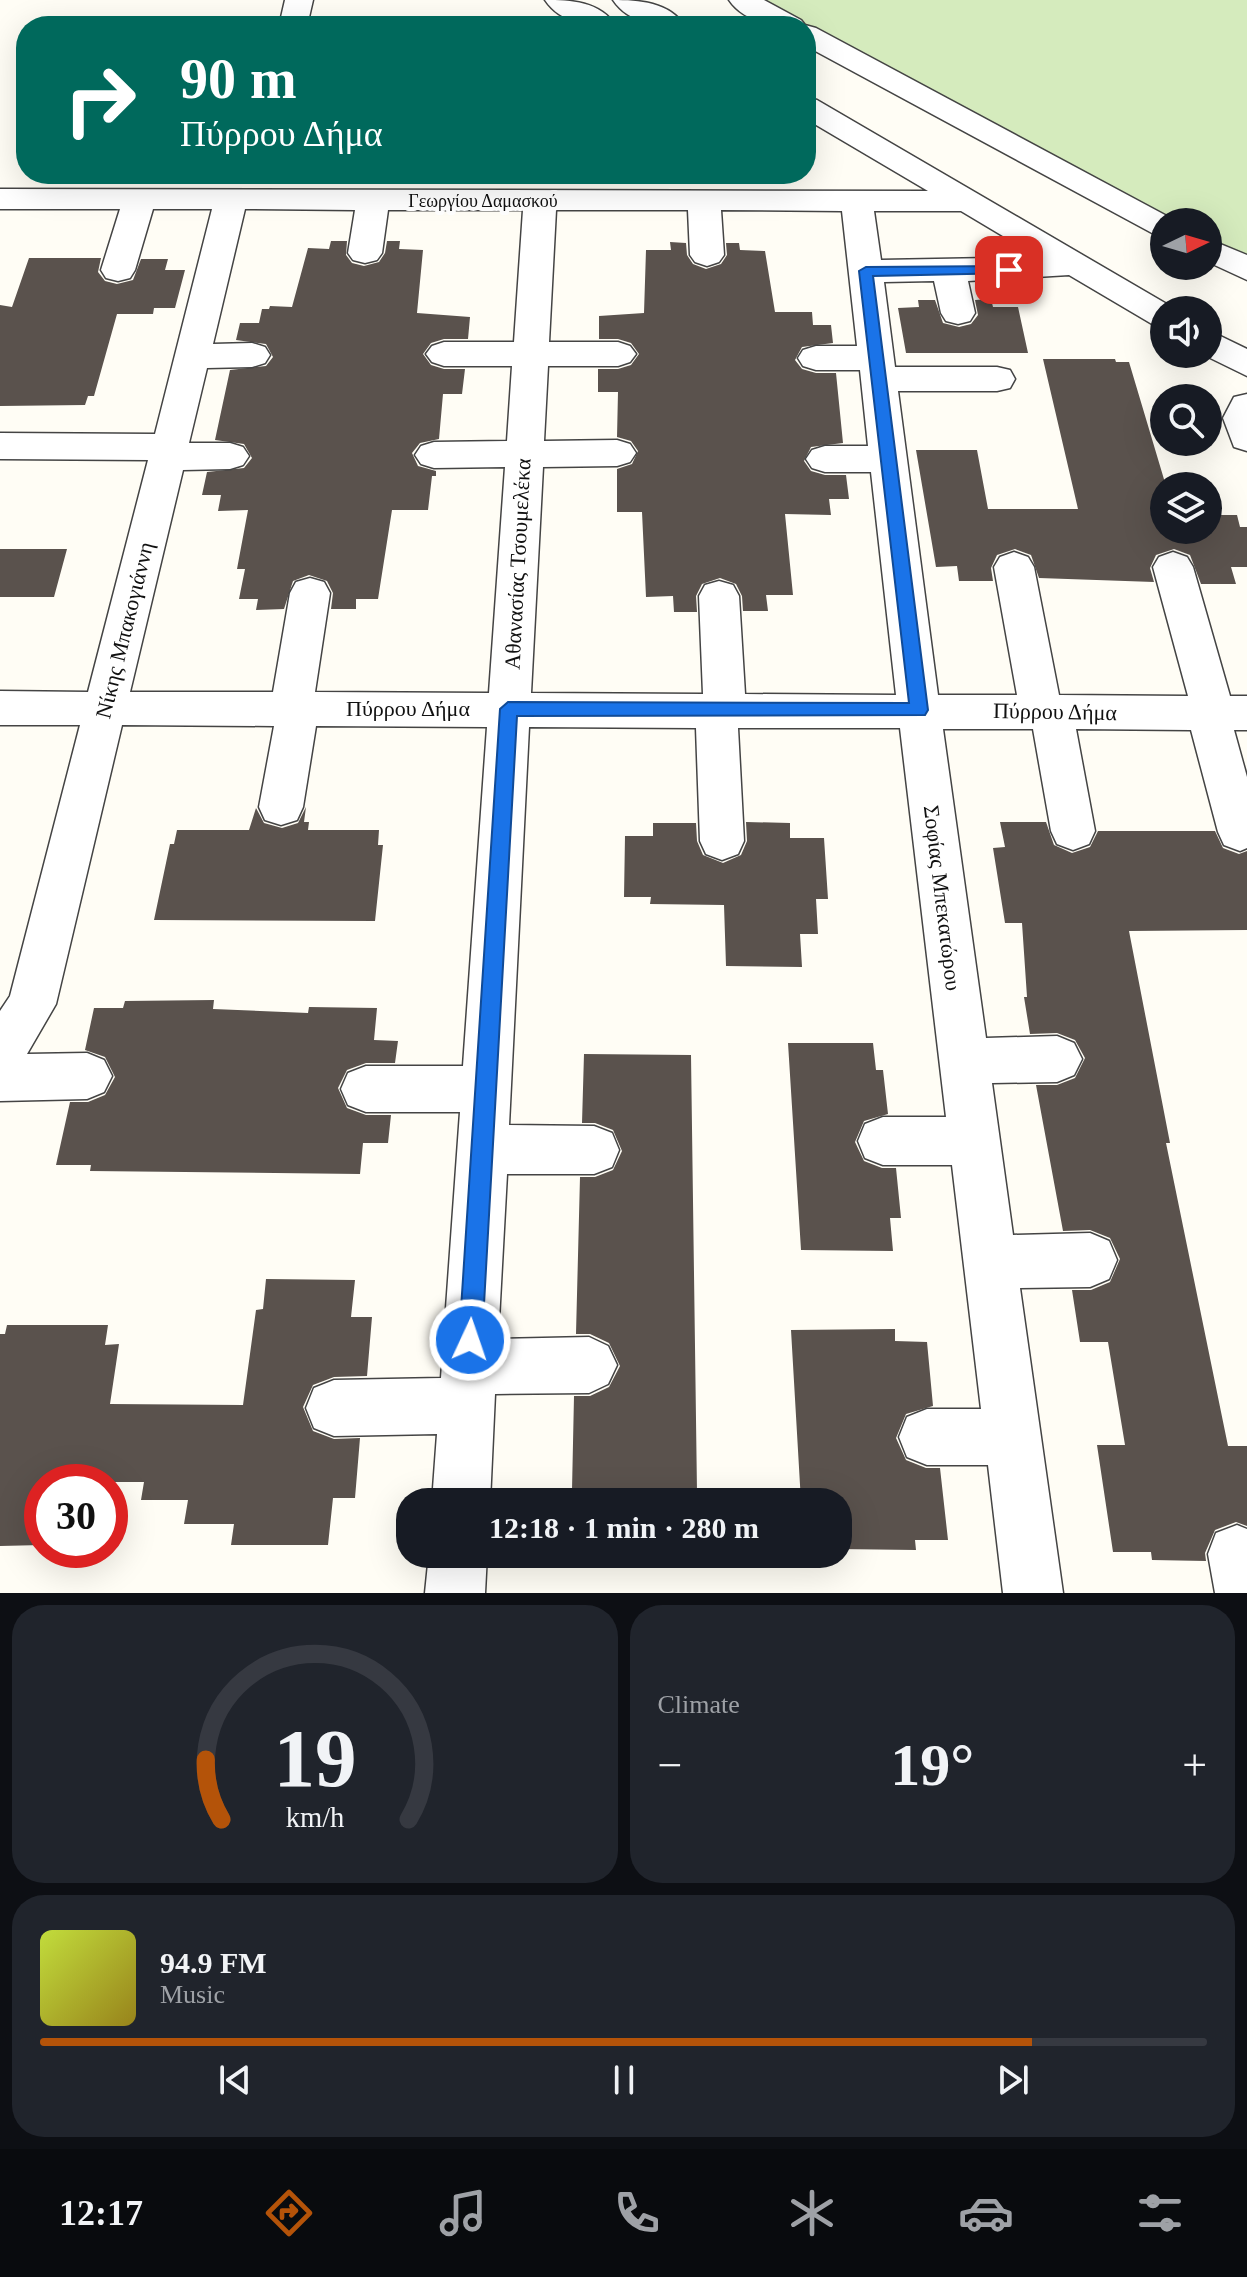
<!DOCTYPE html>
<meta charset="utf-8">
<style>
:root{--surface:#171b24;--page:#20242c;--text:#f1f3f6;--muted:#9ea1a6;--line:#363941;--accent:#b45309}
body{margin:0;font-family:"Times New Roman",serif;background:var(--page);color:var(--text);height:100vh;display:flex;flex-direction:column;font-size:30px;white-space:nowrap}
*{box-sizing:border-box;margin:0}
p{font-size:26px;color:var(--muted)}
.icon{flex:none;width:44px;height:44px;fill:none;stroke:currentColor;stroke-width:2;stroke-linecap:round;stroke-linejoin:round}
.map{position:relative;height:1593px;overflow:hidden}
.panel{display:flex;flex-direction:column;gap:12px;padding:12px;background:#0d0f14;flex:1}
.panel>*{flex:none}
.top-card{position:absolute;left:16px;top:16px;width:800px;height:168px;border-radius:32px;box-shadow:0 8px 32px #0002;background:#00695c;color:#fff;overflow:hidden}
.needle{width:52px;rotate:85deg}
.fabs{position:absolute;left:1150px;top:208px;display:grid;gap:16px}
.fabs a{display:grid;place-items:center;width:72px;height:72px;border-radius:50%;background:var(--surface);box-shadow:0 8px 32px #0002;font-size:40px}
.speed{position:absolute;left:24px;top:1464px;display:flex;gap:16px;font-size:40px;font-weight:700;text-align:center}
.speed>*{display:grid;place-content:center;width:104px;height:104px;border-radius:50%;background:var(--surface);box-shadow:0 8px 32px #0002;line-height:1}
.speed .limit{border:12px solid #d22;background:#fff;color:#111}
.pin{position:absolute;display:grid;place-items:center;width:68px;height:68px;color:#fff;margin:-34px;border-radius:16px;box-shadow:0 4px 12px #0006}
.me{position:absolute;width:88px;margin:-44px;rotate:3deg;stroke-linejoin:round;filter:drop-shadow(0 0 6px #0008)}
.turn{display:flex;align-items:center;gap:28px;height:168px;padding:0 32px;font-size:36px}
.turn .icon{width:104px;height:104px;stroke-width:2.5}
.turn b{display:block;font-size:56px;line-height:68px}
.big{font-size:60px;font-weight:700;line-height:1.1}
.panel .tile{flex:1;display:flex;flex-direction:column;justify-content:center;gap:12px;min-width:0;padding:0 28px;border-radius:32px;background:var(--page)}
.panel .dial{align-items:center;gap:0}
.dial svg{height:208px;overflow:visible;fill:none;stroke:var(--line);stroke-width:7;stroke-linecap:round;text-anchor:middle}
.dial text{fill:var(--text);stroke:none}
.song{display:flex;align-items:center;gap:24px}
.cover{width:96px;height:96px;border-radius:12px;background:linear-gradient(135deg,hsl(70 70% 55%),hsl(50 70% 35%))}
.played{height:8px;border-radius:4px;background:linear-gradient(90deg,var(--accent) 85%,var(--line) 85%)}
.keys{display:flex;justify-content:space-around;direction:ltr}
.heat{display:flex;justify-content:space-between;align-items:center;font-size:44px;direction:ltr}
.panel .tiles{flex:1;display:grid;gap:12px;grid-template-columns:1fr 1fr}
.tile:last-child{grid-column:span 2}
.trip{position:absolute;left:396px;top:1488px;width:456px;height:80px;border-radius:32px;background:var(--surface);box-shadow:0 8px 32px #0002;font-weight:700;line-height:80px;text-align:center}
.tab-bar{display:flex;height:128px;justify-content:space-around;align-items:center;background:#090b0e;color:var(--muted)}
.tab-bar .icon{width:56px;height:56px}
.tab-bar .current{color:var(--accent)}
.tab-bar b{font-size:36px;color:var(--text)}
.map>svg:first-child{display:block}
</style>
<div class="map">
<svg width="1247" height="1593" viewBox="0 0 1247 1593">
<rect width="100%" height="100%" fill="#fffdf5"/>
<path fill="#d5ebbd" d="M743,0H1247V268L1208,247V222H1164L806,26H792Z"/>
<path fill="#5a524d" d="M331,241H347L346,255L352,263L364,266L379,262L385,253L387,241H400L399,249L423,250L417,313L470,317L468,339H444L431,343L423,354L431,365L444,369H465L462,394H443L439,439L420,443L412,453L418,466L436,471V476H432L428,510H392L378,599H356V609H331L333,593L327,581L309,575L293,581L284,609L256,610L258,599H239L245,569H237L248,510L218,511L221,495H202L207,472L244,468L252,458L244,444L215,440L230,370L266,366L273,357L266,344L236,340L240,323H259L262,309H269L270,306L292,307L308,248L329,249Z
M670,242L686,243L687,255L693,264L706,269L721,264L727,255L726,243H739L740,250L765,251L775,312H812L813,325H831L833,343L802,347L795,360L802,369L816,373H836L843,443L811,447L804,461L811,471L825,475H846L849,499H829L831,515L785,514L793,595H766L768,611H743L742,596L736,584L720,578L702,584L696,596L697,612H674L673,596L646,597L642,512H617V469L632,464L638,451L631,441L617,437L618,392H598V369H618L631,365L639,354L631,343L618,339H599V316L644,313L646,250H671Z
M29,258H101L98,272L105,281L117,284L133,280L141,259H168L165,270H185L175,308H154L153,314H117L94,396H88L85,405L0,406V305L12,307Z
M991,299L993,307H1018L1028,353H906L898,308L919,307L918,300H935L943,323L959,327L971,324L978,315L975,300Z
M1043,359H1115L1116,362H1129L1166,486L1164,530H1208V515H1237L1240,527H1247V567H1231L1236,584H1201L1190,555L1174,549L1156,555L1150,568L1154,582L1039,578L1031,555L1015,549L997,555L991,568L993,581H959L957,566L936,567L916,450H977L988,509H1078Z
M0,549H67L54,597H0Z
M306,807L304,822H309L308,830H379L378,845H383L375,921L154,920L170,844H174L177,830H249L256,808L264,823L282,828L298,823Z
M746,822L790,823V838H824L828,899H816L818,934H800L802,967L726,966L724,905L650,904L651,897H624L625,836H653V823H696L697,841L703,855L723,863L741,855L747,841Z
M1000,822H1046L1054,845L1072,853L1090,847L1098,831H1215L1223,848L1239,854L1247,851V930L1129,931L1170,1143H1166L1228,1446H1247V1526L1236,1522L1215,1530L1205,1553L1206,1561L1152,1560L1151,1552H1113L1097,1445H1125L1108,1342H1080L1072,1290H1091L1110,1282L1120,1259L1110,1238L1090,1230L1063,1231L1036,1085H1057L1075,1078L1085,1058L1075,1040L1057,1033L1030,1034L1024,997H1027L1022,923H1005L993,848L1005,847Z
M214,1000L213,1009L308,1013L309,1007L377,1008L374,1040L398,1041L395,1063H366L347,1070L338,1088L347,1108L366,1115H391L388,1143H363L360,1174L90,1171L91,1165H56L70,1102H88L105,1095L115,1077L105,1057L85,1050L94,1008H123L125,1001Z
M788,1043H873L876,1070H883L888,1114L864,1121L855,1142L864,1161L882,1168H896L901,1218H890L893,1251L801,1250Z
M584,1054L691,1055L697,1492L572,1490L574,1396H590L609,1387L620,1366L609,1343L590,1334H576L580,1177H595L613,1170L622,1151L613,1130L595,1123H582Z
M266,1279L355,1280L351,1317H372L367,1376L334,1377L313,1385L303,1407L313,1431L334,1439L360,1438L355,1498H333L328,1545H231L234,1524H184L188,1500H141L144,1482H42V1545L0,1546V1334H5L7,1325H108L105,1345L119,1344L110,1404L243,1405L256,1310L263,1309Z
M895,1329V1341L927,1342L933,1406L906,1414L896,1438L906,1460L926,1468H940L948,1540H915L916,1550L838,1549V1502H801L791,1330Z"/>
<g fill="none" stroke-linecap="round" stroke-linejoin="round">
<g stroke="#444" stroke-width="3">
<path id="minor" d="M285,0H313L307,26H279Z
M545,0C571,0 600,1 616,26C590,26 562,25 545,0Z
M613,0C639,0 669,2 685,26C659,26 630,25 613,0Z
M729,0H764L801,20L805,25L816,28L1178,222H1164V236L1152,233L806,46V26C779,26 746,25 729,0Z
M806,97L817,100L1177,310H1164V327L1152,324L1069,275L968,281L975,313L970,321L958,324L946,321L941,313L934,281L884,282L895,367H997L1010,370L1015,379L1010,388L997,391H898L938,695H1017L994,567L1000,557L1014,552L1028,557L1034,567L1059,695L1188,696L1153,567L1159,557L1173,552L1187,557L1193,567L1230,696H1247V730H1234L1247,777V848L1240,851L1224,845L1218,832L1191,730L1076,729L1095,831L1089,844L1073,850L1057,844L1051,831L1033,729H943L986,1038L1057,1036L1074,1043L1082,1059L1074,1075L1057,1082L992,1083L1013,1235L1090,1233L1109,1241L1117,1260L1109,1279L1090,1287L1020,1288L1063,1593H1003L988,1465H927L907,1457L899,1437L907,1417L927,1409H981L952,1165H883L865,1158L858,1141L865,1124L883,1117H946L900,728H738L744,841L738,854L722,860L706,854L700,841L696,728L529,727L509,1125L594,1126L612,1133L619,1150L612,1167L594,1174H507L498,1339L589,1337L608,1346L617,1365L608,1384L589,1393L495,1394L490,1502H432L437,1434L334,1436L314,1428L306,1408L314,1388L334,1380L441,1378L460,1112H366L348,1105L341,1089L348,1073L366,1066H463L487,727L316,726L303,807L297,820L281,825L265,820L259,807L274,726L122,725L56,1004L27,1054L87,1053L104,1060L112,1076L104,1092L87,1099L0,1101V1011L10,996L80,725H0V691L88,692L148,460L0,459V433L155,434L212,209H153L135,270L130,278L118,281L106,278L101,270L120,209H0V189L928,191L806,119ZM245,209L355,210L348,253L353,260L365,263L377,260L382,253L388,210H523L514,342H444L432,346L426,354L432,362L444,366H512L507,441L434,442L421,446L415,455L421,464L434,468L505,467L489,693L315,692L330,593L324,582L310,578L296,582L290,593L273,692H130L183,470L230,469L243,465L249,456L243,447L230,443H189L207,368L252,367L265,363L270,355L265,347L252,343L213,344ZM556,210H688L690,255L695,262L707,266L719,262L724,255L721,210L842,211L857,346H816L803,350L798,358L803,366L816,370H860L868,446H825L812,450L806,459L812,468L825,472H871L896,695L745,694L739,596L733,585L719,581L705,585L699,596L703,694L531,693L543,467L617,466L630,462L636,453L630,444L617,440L544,441L548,366H618L630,362L636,354L630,346L618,342H549ZM874,211H961L1038,257L881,260Z
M1208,239L1247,255V280L1208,262Z
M1208,330L1247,349V376L1202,354H1208Z
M1247,394V451L1234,447L1223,418L1234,397Z
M1237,1525L1247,1529V1593H1215L1208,1554L1216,1533Z
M429,1554H487L485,1593H425Z"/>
</g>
<use href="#minor" fill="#fff" fill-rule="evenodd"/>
</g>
<path fill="#1a73e8" stroke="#114b97" stroke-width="2" d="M1009,266L1016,270L1014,273L873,276L928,710L925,715L517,716L482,1340L478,1348L470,1351L462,1348L459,1340L500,709L508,702L909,703L859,271L866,267Z"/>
<g text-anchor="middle" stroke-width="8" stroke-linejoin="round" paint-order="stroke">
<g font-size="18" fill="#111" stroke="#fff">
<text x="483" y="207">Γεωργίου Δαμασκού</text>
</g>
<g font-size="22" fill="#111" stroke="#fff">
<text transform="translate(517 564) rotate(-87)" y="8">Αθανασίας Τσουμελέκα</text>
<text transform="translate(124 630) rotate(-76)" y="8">Νίκης Μπακογιάννη</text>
<text x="408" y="716">Πύρρου Δήμα</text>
<text transform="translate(1055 711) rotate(1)" y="8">Πύρρου Δήμα</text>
<text transform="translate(943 898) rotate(83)" y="8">Σοφίας Μπεκατώρου</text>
</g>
</g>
</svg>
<div class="fabs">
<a><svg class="needle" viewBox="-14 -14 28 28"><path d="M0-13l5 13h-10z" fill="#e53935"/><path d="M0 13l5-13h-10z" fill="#9ea1a6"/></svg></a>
<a><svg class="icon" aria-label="sound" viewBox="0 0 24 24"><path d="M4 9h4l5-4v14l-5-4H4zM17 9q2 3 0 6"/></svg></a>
<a><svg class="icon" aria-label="search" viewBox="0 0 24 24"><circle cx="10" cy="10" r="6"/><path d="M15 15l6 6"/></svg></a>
<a><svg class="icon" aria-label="layers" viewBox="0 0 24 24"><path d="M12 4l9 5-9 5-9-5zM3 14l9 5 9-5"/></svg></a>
</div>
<div class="speed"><div class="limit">30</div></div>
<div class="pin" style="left:1009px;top:270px;background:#d93025"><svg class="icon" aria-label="arrive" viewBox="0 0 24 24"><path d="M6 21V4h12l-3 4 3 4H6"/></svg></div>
<svg class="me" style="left:470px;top:1340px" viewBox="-20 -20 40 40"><circle r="17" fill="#1a73e8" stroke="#fff" stroke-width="3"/><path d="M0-11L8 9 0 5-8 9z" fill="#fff"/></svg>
<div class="trip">12:18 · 1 min · 280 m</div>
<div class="top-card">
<div class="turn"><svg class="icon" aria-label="right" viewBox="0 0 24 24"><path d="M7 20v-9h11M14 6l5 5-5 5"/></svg><div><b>90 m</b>Πύρρου Δήμα</div></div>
</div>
</div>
<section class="panel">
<div class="tiles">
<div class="tile dial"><svg viewBox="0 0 100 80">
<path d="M14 69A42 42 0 1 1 86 69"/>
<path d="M14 69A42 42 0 0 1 8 46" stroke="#b45309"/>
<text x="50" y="56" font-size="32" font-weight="700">19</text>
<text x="50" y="72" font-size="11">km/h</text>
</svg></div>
<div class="tile"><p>Climate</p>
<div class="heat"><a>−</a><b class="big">19°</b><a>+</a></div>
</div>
<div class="tile">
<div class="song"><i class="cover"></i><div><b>94.9 FM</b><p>Music</p></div></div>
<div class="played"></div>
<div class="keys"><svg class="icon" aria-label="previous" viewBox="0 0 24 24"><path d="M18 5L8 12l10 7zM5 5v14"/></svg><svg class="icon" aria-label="pause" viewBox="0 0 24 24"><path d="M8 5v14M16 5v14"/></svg><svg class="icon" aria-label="next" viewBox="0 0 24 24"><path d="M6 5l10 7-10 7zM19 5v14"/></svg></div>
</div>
</div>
</section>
<nav class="tab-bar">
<b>12:17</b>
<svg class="icon current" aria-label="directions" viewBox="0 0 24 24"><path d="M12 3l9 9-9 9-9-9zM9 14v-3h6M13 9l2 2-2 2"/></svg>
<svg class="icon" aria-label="music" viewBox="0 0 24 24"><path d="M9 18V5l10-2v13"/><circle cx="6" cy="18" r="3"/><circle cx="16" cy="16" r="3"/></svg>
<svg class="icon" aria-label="phone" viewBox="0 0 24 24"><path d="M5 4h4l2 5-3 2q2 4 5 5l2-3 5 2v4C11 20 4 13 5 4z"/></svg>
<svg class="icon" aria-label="climate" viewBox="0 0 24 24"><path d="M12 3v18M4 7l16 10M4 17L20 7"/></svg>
<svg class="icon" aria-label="car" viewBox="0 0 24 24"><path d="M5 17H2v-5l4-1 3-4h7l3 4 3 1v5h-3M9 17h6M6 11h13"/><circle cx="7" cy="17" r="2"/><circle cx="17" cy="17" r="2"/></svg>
<svg class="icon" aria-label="filters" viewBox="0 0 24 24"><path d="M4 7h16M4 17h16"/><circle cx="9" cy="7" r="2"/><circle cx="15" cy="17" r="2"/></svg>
</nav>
